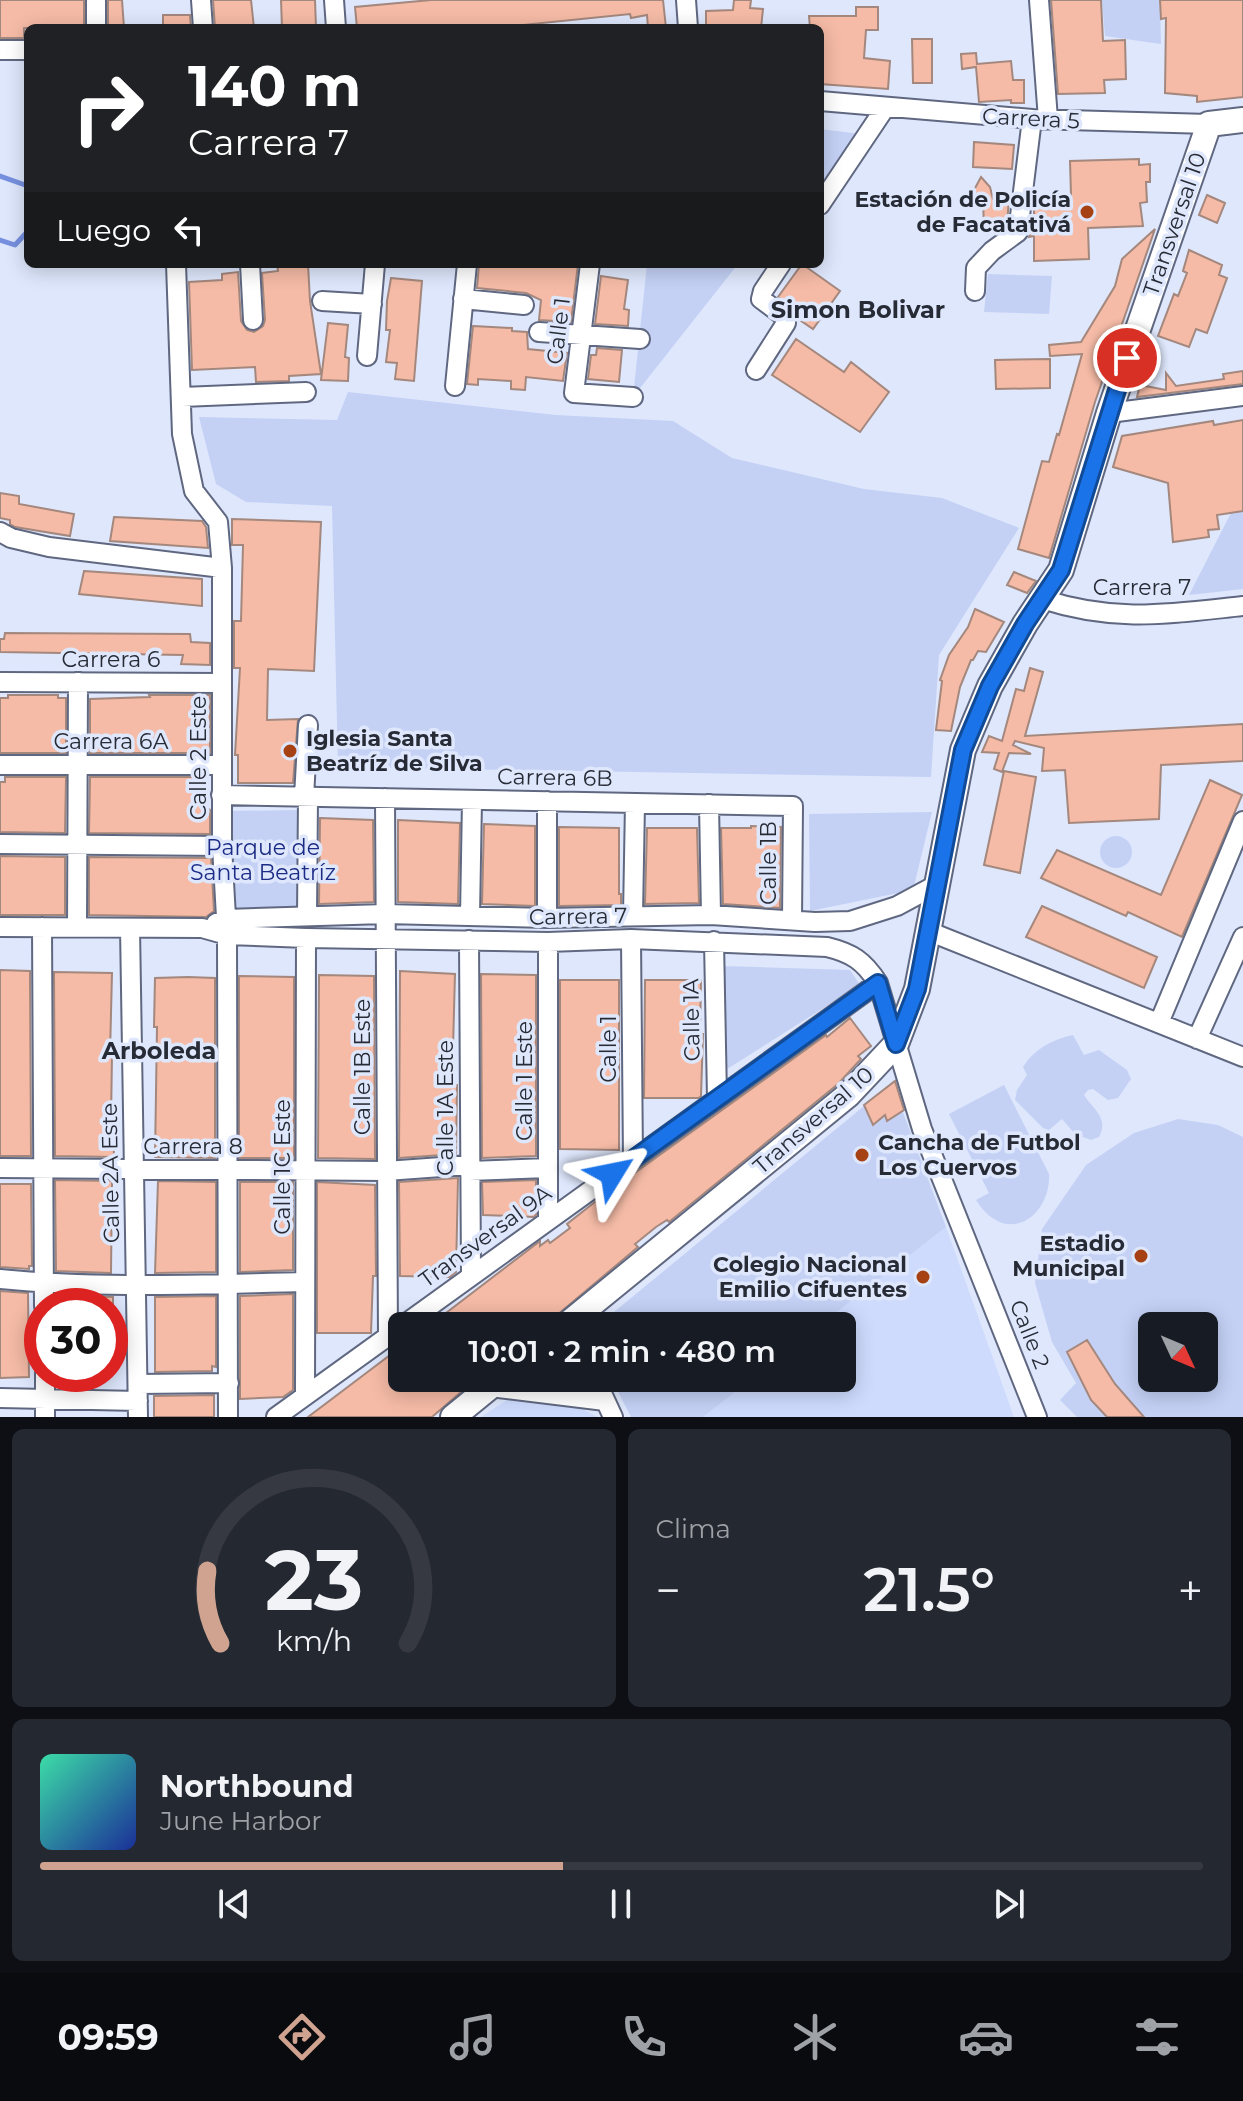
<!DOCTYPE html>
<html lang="es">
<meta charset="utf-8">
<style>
:root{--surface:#171b24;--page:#242831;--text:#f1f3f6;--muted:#9ea1a6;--line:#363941;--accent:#cfa390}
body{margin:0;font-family:Montserrat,sans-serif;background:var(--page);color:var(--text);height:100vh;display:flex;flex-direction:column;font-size:30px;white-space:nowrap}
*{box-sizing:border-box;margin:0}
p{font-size:26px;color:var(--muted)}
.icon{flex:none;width:44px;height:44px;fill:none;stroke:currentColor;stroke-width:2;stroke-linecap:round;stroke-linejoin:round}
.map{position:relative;height:1417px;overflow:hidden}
.drawer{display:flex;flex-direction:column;gap:12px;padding:12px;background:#0d0f14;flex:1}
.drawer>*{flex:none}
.guide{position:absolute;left:24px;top:24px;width:800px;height:244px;border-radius:12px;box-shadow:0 4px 20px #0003;background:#202124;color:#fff;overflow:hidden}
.needle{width:52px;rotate:134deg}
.fabs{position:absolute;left:1138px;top:1312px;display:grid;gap:16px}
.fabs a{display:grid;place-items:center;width:80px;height:80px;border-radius:12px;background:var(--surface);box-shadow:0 4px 20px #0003;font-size:40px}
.speed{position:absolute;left:24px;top:1288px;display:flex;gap:16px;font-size:40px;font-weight:700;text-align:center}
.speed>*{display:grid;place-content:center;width:104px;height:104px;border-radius:50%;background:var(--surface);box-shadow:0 4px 20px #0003;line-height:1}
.speed .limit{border:12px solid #d22;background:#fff;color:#111}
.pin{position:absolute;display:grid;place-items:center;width:68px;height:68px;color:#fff;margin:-34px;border:4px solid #fff;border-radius:50%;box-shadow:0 2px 8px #0007}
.me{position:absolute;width:88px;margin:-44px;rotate:55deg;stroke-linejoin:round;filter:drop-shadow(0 0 6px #0008)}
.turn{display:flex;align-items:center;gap:28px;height:168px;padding:0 32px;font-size:36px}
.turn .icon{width:104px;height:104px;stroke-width:2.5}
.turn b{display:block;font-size:56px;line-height:68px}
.then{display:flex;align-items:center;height:76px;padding:0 32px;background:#0003;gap:16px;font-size:30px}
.big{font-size:60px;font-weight:600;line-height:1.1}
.drawer .tile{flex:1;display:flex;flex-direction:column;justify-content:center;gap:12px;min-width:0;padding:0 28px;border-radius:12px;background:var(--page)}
.drawer .dial{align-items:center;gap:0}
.dial svg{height:208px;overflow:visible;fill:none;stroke:var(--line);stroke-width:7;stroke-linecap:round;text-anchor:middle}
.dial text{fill:var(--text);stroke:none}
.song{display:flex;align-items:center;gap:24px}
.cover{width:96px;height:96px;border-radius:12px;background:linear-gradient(135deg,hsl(160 70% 55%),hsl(230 70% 35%))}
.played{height:8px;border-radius:4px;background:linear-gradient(90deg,var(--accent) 45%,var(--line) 45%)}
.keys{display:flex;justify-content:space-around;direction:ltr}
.heat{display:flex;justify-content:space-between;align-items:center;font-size:44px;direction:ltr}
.drawer .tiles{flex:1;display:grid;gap:12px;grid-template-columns:1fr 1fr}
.tile:last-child{grid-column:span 2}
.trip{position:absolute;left:388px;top:1312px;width:468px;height:80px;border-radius:12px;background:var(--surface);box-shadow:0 4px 20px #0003;font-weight:600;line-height:80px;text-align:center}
.tabs{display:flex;height:128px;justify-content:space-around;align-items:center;background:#090b0e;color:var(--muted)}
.tabs .icon{width:56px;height:56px}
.tabs .current{color:var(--accent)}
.tabs b{font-size:36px;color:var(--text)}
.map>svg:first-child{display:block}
</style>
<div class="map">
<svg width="1243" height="1417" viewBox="0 0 1243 1417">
<rect width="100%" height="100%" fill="#dee7fc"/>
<path fill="#cedbfd" d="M946,1227L1014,1417H703L753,1378H842V1326H819Z
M513,1396L580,1408L598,1417H481Z"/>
<path fill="#c4d1f5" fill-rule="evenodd" d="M1102,0H1160L1161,44L1105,36Z
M820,129L861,134L820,186Z
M647,264H738L633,397Z
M988,274L1052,276L1049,314L984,312Z
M348,392L556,415L673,421L732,458L864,489L942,498L1019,528L939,655L931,777L338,767L332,506L246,502L216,484L199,417L337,420Z
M1243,508V589L1189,595L1233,509Z
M298,810L299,909L229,910L228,811Z
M932,812L913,890L810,911L809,814Z
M1100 852a16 16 0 1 1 32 0a16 16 0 1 1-32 0Z
M721,966L850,970L860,985L724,1071Z
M1073,1035L1084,1055L1099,1050L1127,1070L1131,1079L1118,1098L1108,1100L1093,1089L1088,1090L1084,1095C1094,1110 1109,1118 1099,1137L1091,1140L1075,1134L1062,1119L1049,1130L1043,1128L1015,1100L1017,1090L1027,1075L1023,1067C1034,1049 1053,1039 1073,1035Z
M892,1083L946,1227L819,1326H597Z
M1004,1085L1049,1174C1051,1217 1006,1248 976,1200L989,1193L949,1114Z
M1178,1119L1218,1125L1243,1137V1417H1077L1060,1400L1076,1383L1052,1342L1035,1283L1042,1229L1086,1165L1134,1133ZM1152,1326H1204V1378H1152Z
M611,1378H753L703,1417H631Z"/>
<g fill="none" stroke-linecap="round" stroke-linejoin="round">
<path stroke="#7690df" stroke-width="5" d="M0,176L28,186
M0,240L15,245L28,231"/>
</g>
<path fill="#f5bba6" stroke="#a4877d" stroke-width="2" d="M0,0H84V28H24V38H0Z
M108,0H122L124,28H108Z
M213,0H251L254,28H215Z
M281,0H315L316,28H282Z
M431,0H663L666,28H648L647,15L631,18L630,14L493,28H357L355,7Z
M734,0H751L750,8L763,9L761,28H706V11L733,10Z
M1051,0H1101L1103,41L1125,40L1126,79L1104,80L1105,93L1058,94Z
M1160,0H1243V97L1197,102V96L1165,93L1166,18L1161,19Z
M856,7H878V30H866L864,58L890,61L888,89L820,84V28H810L809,16H856Z
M163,15H190L191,28H163Z
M912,39H932V83H913Z
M976,53L977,64L1011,61L1013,80H1024V103H1011V100L979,102L976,67L962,69L961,54Z
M974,142L1014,145L1012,169L973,167Z
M1139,159V165L1150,164V182H1146L1147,202L1140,203L1143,226L1088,228L1089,259L1034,261V236L1029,237L1034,219V196L1071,195L1070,161Z
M981,177L990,187L993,199L1009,198L1007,225L1004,227L984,228L983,200L977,197L974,190Z
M1207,195L1225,203L1217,223L1199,215Z
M1155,229L1095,402L1049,558L1018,549L1042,461L1049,462L1057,434L1059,435L1082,354L1050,356L1049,345L1081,342L1115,286L1122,259Z
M1189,250L1222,265L1219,275L1227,278L1207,333L1196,329L1189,347L1158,336L1174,294L1178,296L1187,273L1183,271Z
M277,264H308L310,301L321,374L289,376V381L256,382L255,367L192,370L189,282L222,280V274L238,272L241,321L247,330L254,332L263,326L265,320L262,273L278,271Z
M479,264H578L571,322L539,320L541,300L526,293L477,288Z
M802,264L840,291L813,329L797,318L792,307L778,297Z
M601,276L628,280L624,309L629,310L628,326L595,324Z
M391,278L422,281L414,381L395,379L397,363L386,362L390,330H386L387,301Z
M328,323L348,325L345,357L349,358L348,381L321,380Z
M473,326L512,328V331L527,332L528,349L567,353L563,381L526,377L525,390L511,389V381L478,379V385L467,384Z
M796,339L844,372L851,362L889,392L860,432L772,375Z
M597,348L622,350L619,382L588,379L591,355H596Z
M1050,359V388L996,389L995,360Z
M1243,371V384L1137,397L1140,385L1166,390V373L1176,386L1224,379L1223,374Z
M1243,420V511L1217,515L1219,529L1208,530L1209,537L1173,542L1168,483L1113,467L1122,436L1213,421L1214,425Z
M0,493L19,496V504L74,514L70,536L15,527L10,524V520L0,518Z
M114,517L202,521L206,527L208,548L110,541Z
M232,519L321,522L314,671L268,669L267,720L298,719L293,783H238V755H235L240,668H234V621H241L243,545H232Z
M84,571L202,579V606L79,594Z
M1014,572L1036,581L1027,593L1007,585Z
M975,609L1004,622L986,652L978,651L973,660H971L960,687L951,731L936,730L942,681L940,680L949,655L968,627Z
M5,633L190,634L191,642L210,643V665L181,664L183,655L0,652V639H4Z
M1030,668L1043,672L1025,736L1243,724V761L1161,765L1159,819L1069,823L1065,770L1042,771L1044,748L1015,741L1013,745L1031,754L1009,753L1002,772L994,769L999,753L982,752L989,736L1002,741L1016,689L1024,691Z
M8,695H58V698H66V753H0V698H8Z
M149,695H210V753H90V699L150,697Z
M1004,771L1036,777L1020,873L984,865Z
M5,777H66L65,833L0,832V782H5Z
M90,777H201V802L210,810V834L89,833Z
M1210,780L1242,795L1182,937L1128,912L1126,916L1041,878L1057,850L1161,895Z
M320,818L373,820L374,902L319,904Z
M398,820L460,823L458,904L398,902Z
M484,824L535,826V906L482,904Z
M751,826L781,827L780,908L723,904L721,828H751Z
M559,827L619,828V894H621V905L559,906Z
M647,828H697L699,903L645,904Z
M0,856L65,857V915H0Z
M89,857L211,858L214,911L206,917L89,915Z
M1042,906L1157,957L1144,988L1026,937Z
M0,970L30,971L31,1156H0Z
M400,971L455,974L452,1085H457L456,1154L399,1158Z
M54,972L112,973L110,1054H112L111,1121H113L114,1157L55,1156Z
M481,974L536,975V1156L482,1158Z
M319,975L374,976L375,1159L318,1158Z
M239,976L294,977V1158H239Z
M188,977L215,978V1158L155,1157L157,1027H154L155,978Z
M560,980H619V1150L560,1149Z
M645,980H701L700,1034H703L701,1096L699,1098H644Z
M850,1018L871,1046L858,1056L861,1059L838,1084L669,1222L667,1220L656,1227L635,1244L638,1247L550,1321L546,1316L534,1326H429L540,1241V1246L548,1240L550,1243L570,1228L567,1224L600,1198L826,1035L827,1037Z
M895,1081L904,1110L887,1121L885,1115L873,1125L864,1105Z
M458,1178L456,1272L450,1277L400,1276L399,1182Z
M55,1180L112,1181L111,1273L56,1271Z
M536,1180V1215L534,1217L483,1215L482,1182Z
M158,1181L216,1182V1272L155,1273Z
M240,1182H293V1270L240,1272Z
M317,1182L375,1185L376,1276H373L371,1333H317Z
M0,1184H31L32,1266H29V1269L0,1267Z
M0,1291L28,1293L29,1377L0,1378Z
M293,1294V1390L283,1397L240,1399V1296Z
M56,1295L113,1297V1305L56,1306Z
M216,1296V1367L212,1366V1371L155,1372V1297Z
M1087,1340L1115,1384L1144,1417H1107L1091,1400L1067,1352Z
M402,1346V1378H461L468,1386L432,1417H308Z
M214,1395V1417H154V1396Z"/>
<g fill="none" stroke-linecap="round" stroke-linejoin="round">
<g stroke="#5f6880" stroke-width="22">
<path id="minor" d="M96,0V28
M201,0L203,28
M334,0L336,28
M686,0L688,28
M1039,0L1048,119
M0,50H28
M820,101L1032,119L1209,124
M820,205L885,108
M176,264L182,434L194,491L218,522L222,568V846L227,935L228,1417
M250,264L253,320
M590,264L574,393L633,397
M975,291L976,268L992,251L1018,232L1032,119
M463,299L524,305
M322,301L372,304
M539,332L640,339
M367,356L375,264
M756,370L786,323L785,317L761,299L763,291L781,264
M455,386L467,264
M182,397L306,392
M1109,413L1243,396
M0,532L11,538L49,547L222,568
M1042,599C1116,623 1168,614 1243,606
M0,682L222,683
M0,765H221
M221,795L793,806L792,920
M304,797L308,725
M385,798L388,1336
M547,801V918
M709,804L711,915
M0,844L222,846
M633,915L635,803
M307,916L308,797
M470,916L472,800
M216,923L226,919L385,914L547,918L711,915L815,922L850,921L897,906L936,885
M0,927L202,928L227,935L306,938L548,942L631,939L827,947C852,953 864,961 878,983L922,1129L1037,1417
M42,927L44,1306
M77,927L78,682
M130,928L138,1417
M928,931L1243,1057
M631,939L633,1159
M469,940L471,1275
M714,941L717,1098
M548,942V1220
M1159,1023L1243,821
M1197,1039L1243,937
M0,1168L386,1171L469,1165
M469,1171L548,1168
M0,1279C101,1289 204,1284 305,1282
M595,1378L613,1417
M138,1384L229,1383
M490,1387L605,1401
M305,1395L306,938
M0,1398L138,1401
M45,1417V1374
M276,1417L878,983"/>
</g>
<g stroke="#5f6880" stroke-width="28">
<path id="major" d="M565,1326L848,1095L896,1044L917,989L963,750L990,686L1025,624L1061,570L1109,413L1209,124L1243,120
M453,1417L501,1378"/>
</g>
<use href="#minor" stroke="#fff" stroke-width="18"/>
<use href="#major" stroke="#fff" stroke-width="24"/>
</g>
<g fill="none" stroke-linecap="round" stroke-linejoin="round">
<g stroke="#114b97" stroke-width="20">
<path id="route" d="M612,1174L878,983L896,1044L917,989L963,750L990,686L1025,624L1061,570L1127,358"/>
</g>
<use href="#route" stroke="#1a73e8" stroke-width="14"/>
</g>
<g fill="#a64114" stroke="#dee7fc" stroke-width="3">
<circle cx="1087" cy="212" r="8"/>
<circle cx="290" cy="751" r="8"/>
<circle cx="862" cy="1155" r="8"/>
<circle cx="1141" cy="1256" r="8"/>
<circle cx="923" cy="1277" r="8"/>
</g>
<g text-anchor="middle" stroke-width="7" stroke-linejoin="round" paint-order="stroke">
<g font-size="22" fill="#272b35" stroke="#dee7fc">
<text transform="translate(1031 118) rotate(3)" y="8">Carrera 5</text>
<text transform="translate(1174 224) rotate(-71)" y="8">Transversal 10</text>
<text transform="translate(558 331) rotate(-83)" y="8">Calle 1</text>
<text x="1142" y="595">Carrera 7</text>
<text x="111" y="667">Carrera 6</text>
<text x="111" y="749">Carrera 6A</text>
<text transform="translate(198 758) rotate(-90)" y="8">Calle 2 Este</text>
<text transform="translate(555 777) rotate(1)" y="8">Carrera 6B</text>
<text transform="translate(768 863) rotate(-90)" y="8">Calle 1B</text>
<text transform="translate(578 916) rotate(-1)" y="8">Carrera 7</text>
<text transform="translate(691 1020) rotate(-91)" y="8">Calle 1A</text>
<text transform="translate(608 1049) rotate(-90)" y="8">Calle 1</text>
<text transform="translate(362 1067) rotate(-90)" y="8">Calle 1B Este</text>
<text transform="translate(524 1081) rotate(-90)" y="8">Calle 1 Este</text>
<text transform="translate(445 1108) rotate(-90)" y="8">Calle 1A Este</text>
<text transform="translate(813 1120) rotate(-41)" y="8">Transversal 10</text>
<text x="193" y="1154">Carrera 8</text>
<text transform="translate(282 1167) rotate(-90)" y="8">Calle 1C Este</text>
<text transform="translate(110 1173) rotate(-91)" y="8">Calle 2A Este</text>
<text transform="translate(485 1236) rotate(-36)" y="8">Transversal 9A</text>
<text transform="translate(1030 1334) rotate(68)" y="8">Calle 2</text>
</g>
<g font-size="22" font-weight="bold" fill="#272b35" stroke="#dee7fc" text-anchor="end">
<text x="1071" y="207">Estación de Policía<tspan x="1071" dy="25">de Facatativá</tspan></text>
<text x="306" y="746" text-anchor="start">Iglesia Santa<tspan x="306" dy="25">Beatríz de Silva</tspan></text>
<text x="878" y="1150" text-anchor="start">Cancha de Futbol<tspan x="878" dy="25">Los Cuervos</tspan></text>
<text x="1125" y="1251">Estadio<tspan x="1125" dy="25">Municipal</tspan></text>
<text x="907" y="1272">Colegio Nacional<tspan x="907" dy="25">Emilio Cifuentes</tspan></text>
</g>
<g font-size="22" fill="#1c2b85" stroke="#dee7fc">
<text x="263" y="855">Parque de<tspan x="263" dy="25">Santa Beatríz</tspan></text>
</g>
<g font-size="24" font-weight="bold" fill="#272b35" stroke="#dee7fc">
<text x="858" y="318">Simon Bolivar</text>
<text x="159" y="1059">Arboleda</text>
</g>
</g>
</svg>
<div class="fabs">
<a><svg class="needle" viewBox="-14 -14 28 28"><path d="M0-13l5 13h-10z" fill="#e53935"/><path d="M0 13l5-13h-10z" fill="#9ea1a6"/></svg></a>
</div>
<div class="speed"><div class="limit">30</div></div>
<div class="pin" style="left:1127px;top:358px;background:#d93025"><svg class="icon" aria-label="arrive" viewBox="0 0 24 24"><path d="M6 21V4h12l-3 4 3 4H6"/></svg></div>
<svg class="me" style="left:612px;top:1174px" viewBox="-20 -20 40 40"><path d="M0-17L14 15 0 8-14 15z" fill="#1a73e8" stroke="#fff" stroke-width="4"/></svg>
<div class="trip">10:01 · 2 min · 480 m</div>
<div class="guide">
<div class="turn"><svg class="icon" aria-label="right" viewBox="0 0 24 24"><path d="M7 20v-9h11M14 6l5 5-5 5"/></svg><div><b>140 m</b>Carrera 7</div></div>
<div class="then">Luego<svg class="icon" aria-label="left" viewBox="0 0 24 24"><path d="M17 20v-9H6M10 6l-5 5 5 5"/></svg></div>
</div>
</div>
<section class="drawer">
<div class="tiles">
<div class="tile dial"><svg viewBox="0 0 100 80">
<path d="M14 69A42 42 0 1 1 86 69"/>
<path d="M14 69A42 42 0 0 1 9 41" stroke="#cfa390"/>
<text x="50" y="56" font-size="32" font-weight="700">23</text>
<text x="50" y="72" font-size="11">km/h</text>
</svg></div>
<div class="tile"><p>Clima</p>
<div class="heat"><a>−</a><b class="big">21.5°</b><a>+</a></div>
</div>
<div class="tile">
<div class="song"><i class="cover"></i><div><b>Northbound</b><p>June Harbor</p></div></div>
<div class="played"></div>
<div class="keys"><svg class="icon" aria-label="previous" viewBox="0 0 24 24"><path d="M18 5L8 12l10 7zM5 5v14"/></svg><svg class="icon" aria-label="pause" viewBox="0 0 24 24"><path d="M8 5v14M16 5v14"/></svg><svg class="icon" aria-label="next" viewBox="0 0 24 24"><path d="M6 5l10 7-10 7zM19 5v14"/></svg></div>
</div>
</div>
</section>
<nav class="tabs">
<b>09:59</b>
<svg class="icon current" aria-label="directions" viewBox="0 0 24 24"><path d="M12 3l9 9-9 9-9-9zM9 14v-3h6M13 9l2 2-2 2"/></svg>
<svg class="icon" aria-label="music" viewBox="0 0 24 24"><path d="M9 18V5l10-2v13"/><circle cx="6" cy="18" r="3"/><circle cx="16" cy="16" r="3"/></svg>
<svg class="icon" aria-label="phone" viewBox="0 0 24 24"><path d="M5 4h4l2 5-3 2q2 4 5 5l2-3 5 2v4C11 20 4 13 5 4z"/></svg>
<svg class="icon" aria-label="climate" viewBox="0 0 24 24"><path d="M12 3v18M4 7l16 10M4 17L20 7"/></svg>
<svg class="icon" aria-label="car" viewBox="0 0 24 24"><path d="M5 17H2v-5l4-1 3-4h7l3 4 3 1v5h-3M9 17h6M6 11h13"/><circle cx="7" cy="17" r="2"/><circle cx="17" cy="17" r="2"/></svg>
<svg class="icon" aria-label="filters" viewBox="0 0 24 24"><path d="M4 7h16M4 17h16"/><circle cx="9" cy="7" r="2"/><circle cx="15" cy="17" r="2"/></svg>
</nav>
